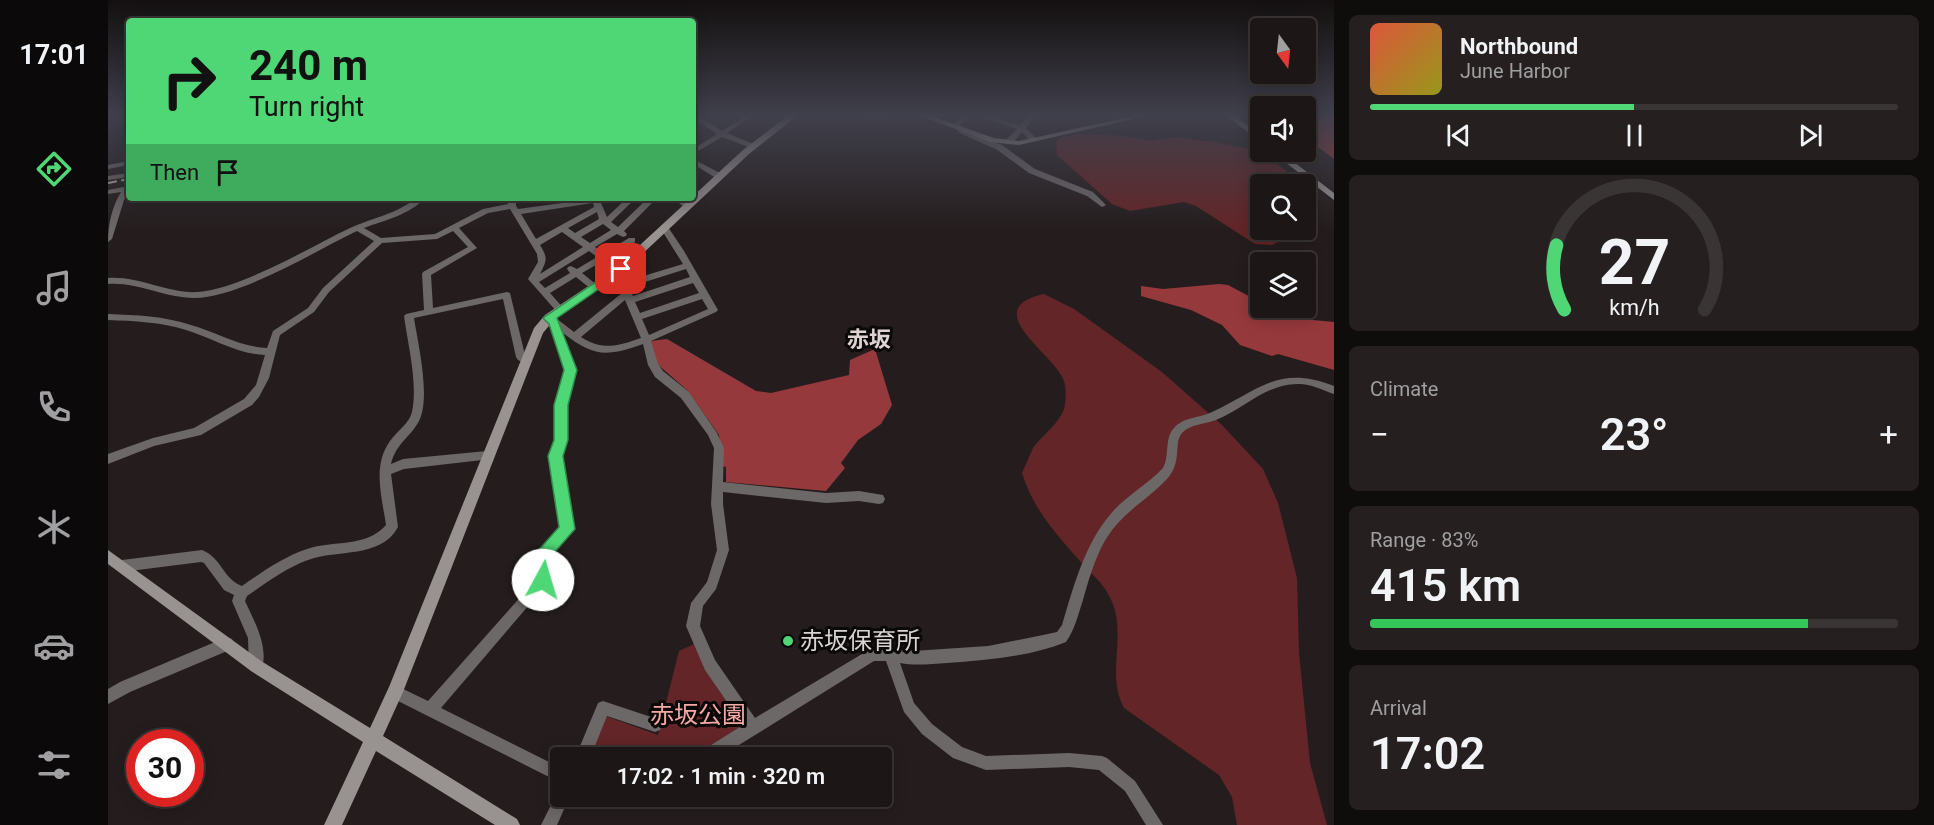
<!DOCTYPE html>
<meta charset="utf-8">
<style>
:root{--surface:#1c1616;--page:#251f1f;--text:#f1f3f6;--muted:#a09fa1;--line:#3a3535;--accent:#4fd675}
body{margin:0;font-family:Roboto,"Noto Sans JP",sans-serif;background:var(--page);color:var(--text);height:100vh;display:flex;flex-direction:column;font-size:22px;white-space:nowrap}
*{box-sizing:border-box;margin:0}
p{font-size:20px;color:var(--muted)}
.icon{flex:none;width:33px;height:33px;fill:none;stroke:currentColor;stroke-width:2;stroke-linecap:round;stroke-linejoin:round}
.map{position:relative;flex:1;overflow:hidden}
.side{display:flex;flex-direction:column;gap:15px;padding:15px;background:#0f0c0c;width:600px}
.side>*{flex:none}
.banner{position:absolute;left:18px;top:18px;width:570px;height:183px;border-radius:6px;box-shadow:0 3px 15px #0003,0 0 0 2px var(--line);background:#4fd675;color:#111;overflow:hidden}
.needle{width:39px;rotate:165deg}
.fabs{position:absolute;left:1142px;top:18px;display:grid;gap:12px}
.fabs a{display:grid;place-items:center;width:66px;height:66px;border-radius:6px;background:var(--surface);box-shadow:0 3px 15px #0003,0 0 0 2px var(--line);font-size:30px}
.speed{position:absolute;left:18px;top:729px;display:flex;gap:12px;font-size:30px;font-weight:700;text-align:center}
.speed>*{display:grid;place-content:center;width:78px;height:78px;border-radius:50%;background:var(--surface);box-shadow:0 3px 15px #0003,0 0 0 2px var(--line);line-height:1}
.speed .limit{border:9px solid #d22;background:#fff;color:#111}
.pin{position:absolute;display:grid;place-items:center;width:51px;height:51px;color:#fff;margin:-26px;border-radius:12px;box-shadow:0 3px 9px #0006}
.me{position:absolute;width:66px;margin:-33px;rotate:6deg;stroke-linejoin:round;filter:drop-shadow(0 0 4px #0008)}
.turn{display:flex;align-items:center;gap:21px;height:126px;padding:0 24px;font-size:27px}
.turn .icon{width:78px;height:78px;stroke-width:2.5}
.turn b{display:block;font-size:42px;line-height:51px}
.then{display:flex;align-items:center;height:57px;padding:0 24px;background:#0003;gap:12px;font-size:22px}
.big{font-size:45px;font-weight:600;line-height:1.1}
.side .tile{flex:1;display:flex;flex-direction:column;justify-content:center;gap:9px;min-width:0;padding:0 21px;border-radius:9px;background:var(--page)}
.side .dial{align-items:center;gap:0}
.dial svg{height:156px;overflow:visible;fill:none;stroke:var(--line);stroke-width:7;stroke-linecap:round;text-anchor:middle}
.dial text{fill:var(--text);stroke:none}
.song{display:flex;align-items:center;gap:18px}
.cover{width:72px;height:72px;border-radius:9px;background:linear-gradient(135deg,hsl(10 70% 55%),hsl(60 70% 35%))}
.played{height:6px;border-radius:3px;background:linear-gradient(90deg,var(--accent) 50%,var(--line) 50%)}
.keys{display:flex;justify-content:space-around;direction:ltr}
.heat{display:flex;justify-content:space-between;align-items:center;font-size:33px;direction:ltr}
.charge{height:9px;border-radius:4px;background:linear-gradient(90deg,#34c759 83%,var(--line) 0)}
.trip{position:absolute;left:442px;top:747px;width:342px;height:60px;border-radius:6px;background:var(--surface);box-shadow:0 3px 15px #0003,0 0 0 2px var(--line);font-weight:600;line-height:60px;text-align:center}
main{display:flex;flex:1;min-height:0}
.tab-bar{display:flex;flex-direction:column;width:108px;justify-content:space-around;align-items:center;background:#0b0909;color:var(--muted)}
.tab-bar .icon{width:42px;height:42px}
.tab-bar .on{color:var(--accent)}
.tab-bar b{font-size:27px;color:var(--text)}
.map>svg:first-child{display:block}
</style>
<main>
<nav class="tab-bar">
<b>17:01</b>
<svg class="icon on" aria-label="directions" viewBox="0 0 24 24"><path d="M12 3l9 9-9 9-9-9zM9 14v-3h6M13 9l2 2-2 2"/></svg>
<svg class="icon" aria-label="music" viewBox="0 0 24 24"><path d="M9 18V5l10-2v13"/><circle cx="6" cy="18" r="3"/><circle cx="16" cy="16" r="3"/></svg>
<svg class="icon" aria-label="phone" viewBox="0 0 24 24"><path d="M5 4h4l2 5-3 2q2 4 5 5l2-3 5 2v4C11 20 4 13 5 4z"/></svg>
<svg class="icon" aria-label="climate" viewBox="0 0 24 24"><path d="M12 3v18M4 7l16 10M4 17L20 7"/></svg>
<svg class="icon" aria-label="car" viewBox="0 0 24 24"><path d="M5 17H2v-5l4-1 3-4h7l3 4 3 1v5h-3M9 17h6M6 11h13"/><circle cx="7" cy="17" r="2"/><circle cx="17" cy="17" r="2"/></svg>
<svg class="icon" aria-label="filters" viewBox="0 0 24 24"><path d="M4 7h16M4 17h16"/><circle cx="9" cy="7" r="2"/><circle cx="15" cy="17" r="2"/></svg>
</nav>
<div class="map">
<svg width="1226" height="825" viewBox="0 0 1226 825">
<rect width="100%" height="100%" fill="#251d1d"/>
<path fill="#632527" d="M971,134L1017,136L1043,141L1069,137L1105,142L1148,150L1179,171L1149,183L1147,186L1152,191V230H1196L1164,245L1147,244L1088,206L1076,202L1022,211L1004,204L949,155L948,143L952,138Z
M936,294L966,309L1054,372L1114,425L1155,469L1170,503L1189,578L1191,653L1202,763L1219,825H1129L1124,797L1111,775L1016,708C996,670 1023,631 999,592C994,583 985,575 978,568C952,538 926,512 914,473C918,465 921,456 925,448C935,434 955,421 957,404C958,398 958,387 956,381C948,355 868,309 936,294Z
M586,644L636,725L582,757L477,758L495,715L550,735L571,651Z"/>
<path fill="#96393c" d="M1197,115L1226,116V159L1197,137Z
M1111,284L1120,285L1152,302V308H1161L1194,319L1226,322V370L1170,354L1164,356L1132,345L1114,325L1083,310L1033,296V286L1055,289Z
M559,339L648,391L663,393L741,375L742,360L767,349L784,405L773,424L750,440L733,463L737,468L718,491L618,482V467L614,466L611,435L580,391L547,362L543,341Z"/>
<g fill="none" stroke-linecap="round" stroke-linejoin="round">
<path fill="#6c6868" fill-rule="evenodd" d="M585,115H589L614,131L639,115H646L619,133L650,146L643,148L614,137L585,154V149L609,134L585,118Z
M754,115H786L783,117H757Z
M855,115H862L851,126L856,131L894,145L927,169L985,192L998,205L994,207L979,196L921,173L888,149L851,133L848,128L844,126Z
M870,115H879L912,125L922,115H928L918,128L930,140L923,142L914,132L904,144H898V140L909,129L871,116Z
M585,159L614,174L615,176L608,178L585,164Z
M21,161V165L0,169V165Z
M21,173V177L0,180V176Z
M21,186V192L16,200L4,239L0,242C0,224 4,207 13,192L0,194V190Z
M308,198H317C301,215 277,220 256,228L273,238L327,234L375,209L400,204V198H408V206L410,209L491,198L499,217L519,198H528L503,222L510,227L540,198H549L516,231L519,234L518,236L515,237L509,234L487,247L496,253L521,238H527V242L502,257L516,267L517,269L515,271L519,281L575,264L553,229L557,226L560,227L576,251L610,310L608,312L543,341L550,364L555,371L581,392L609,433L616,448L615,482L718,493L751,491L775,495L777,499L775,503L771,504L751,501L718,503L615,492V504L621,550L608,589L595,606L592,626L607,660L647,718L764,648L782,647L805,651L880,646L935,635L949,632L954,625C966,585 977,542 1006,510C1021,494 1040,484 1055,468C1062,455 1056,439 1066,428C1075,417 1092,418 1104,412C1152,390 1170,364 1226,386V394C1214,390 1203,384 1191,384C1159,383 1136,409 1108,420C1098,424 1082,424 1074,433C1065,443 1075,462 1059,479C1035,504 1010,514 993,548C985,565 980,582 975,600C970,615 967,629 958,642C921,657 878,660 839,663C823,664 807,666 792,663L806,703L824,724L854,747L878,756L961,753L994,756L999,758L1027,781L1055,825H1038L1017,791L991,770L961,767L878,770L845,758L814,734L796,712L778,661H766L610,758H588L590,753L635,725L597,670L578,626L583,603L599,582L609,550L603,504L606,448L600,435L573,398L547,377L540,365L535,344C498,357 486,357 455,333L468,370L458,405V440L453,456L466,529L443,554L444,573L439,584L333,708L453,768V783L282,697L280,692L282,687L287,685L320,701L431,576V552L433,548L454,527L441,456L448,440V405L458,370L440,321L445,318L449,319L466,332L514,293L506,271L507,269L495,261L474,273L489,285V289H483L468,277L442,293L457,310L452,313L449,312L420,279L430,262L429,254L402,209L380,213L351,228L369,248L323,275L325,308L399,292L402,293L417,355L423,360L418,364L410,360L408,357L395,299L306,318C310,344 323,398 311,421C302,438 288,443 283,464L295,459L379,451L383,453L385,456L383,459L296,469L283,474L290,527C273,559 229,549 200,560C178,568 158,583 139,596L137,601C146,621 162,648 153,671L148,673L143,671L141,666L140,638L124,601L126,595L116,590L96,563L93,562L14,572L10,570L8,566L10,562L14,560L94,550C114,558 115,579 134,586C154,572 175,557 199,549C225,540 258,548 278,525C274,497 264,466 282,441C289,431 301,424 304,412C310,384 300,345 296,316L298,314L316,310L314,274L315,272L360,247L345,231L329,239L274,243L221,292L206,312L172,335L161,378L151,397L144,405L93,435L46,446L0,464V454L45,438L86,428L136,399L148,385L157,355C129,354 104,338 78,330C53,322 26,321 0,320V314C28,315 56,316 83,325C108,332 132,347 159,348L165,331L200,308L215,288L266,241L249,231C207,251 132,298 86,298C57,298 30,282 0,284V278C32,276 60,294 90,292C135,288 200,248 242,228C264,218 289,214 308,198ZM485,203L486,207L428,239L413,214ZM489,212L491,219L467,233L460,228ZM495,224L503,230L482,243L473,237ZM454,232L475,247L432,274C439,260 440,258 432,245ZM481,251L489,257L469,269L463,266L460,267L459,269L462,273L437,288L431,282ZM578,269L582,277L525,296L521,287ZM585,283L591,293L532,313L527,302ZM594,299L600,309L541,335L534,319ZM517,300L533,338C510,346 494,351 473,337Z
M564,198H573L583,207L579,209Z
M119,637L124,639L126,644L124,649L22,692L0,704V689L12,682Z
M495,701L552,720L554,725L552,730L547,732L499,716L482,758H467L490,703Z
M453,789V796H462L449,825H433L450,791Z"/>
<path fill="#989291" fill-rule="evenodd" d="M681,115H690L641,154L514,273L445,321L435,333L295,692L275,736L409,819L412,825H387L268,751L234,825H216L255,742L143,671L0,564V550L153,661L262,728L281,687L426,328L437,315L506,269L635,150Z
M810,115H821L886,138L911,141L1030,115H1043L911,145L882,142Z
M1117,115H1126L1152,135V141Z
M1164,152H1173L1226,193V200Z"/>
<path stroke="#b5b0af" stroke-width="2" stroke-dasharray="9 4.5" stroke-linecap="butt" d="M0,183L21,179"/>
</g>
<linearGradient id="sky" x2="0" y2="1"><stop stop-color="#141010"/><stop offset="0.5" stop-color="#40404c"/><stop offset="1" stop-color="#40404c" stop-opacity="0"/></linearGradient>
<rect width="1226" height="230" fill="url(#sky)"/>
<path fill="#4fd675" stroke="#338b4c" stroke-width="1.5" d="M513,265L519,269L517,271L449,318L469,370L460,405V440L455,456L467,529L445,554L446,573L440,585L435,587L429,585L426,580L429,573V552L451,527L440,456L446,440V405L456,370L441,324L435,318Z"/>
<circle fill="#4fd675" stroke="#0b0808" stroke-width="2" cx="680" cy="641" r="6"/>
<g text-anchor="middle" stroke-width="6" stroke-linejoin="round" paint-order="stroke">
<g font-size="22" font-weight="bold" fill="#ded3d2" stroke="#0b0808">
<text x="761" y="347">赤坂</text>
</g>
<g font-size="24" fill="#d9d4d3" stroke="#0b0808" text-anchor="start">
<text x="692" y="649">赤坂保育所</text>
</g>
<g font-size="24" fill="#f6a8a5" stroke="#0b0808">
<text x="590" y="723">赤坂公園</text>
</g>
</g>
</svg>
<div class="fabs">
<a><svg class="needle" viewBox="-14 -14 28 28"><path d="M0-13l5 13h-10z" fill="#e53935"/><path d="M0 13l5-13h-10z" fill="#a09fa1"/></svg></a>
<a><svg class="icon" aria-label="sound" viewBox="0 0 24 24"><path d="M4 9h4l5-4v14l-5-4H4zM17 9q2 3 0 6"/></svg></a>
<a><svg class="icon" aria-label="search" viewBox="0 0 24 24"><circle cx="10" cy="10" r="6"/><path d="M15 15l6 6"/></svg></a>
<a><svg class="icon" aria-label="layers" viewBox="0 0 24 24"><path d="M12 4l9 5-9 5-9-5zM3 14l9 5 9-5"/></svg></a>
</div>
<div class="speed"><div class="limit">30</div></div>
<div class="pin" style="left:513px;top:269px;background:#d93025"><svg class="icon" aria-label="arrive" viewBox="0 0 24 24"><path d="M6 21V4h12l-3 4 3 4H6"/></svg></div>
<svg class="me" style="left:435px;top:580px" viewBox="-20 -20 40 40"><circle r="19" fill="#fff"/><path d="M0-13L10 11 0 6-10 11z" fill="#4fd675"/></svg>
<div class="trip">17:02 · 1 min · 320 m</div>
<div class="banner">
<div class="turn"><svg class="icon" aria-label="right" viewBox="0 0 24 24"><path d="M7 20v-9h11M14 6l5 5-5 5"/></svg><div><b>240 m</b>Turn right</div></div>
<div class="then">Then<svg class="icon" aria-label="arrive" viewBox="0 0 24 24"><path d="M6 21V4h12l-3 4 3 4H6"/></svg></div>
</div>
</div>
<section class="side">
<div class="tile">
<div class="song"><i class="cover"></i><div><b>Northbound</b><p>June Harbor</p></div></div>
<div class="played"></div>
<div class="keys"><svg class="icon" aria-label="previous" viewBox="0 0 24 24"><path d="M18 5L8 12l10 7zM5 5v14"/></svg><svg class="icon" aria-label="pause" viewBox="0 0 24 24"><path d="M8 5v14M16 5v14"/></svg><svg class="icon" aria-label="next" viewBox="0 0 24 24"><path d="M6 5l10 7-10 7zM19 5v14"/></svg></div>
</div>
<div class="tile dial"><svg viewBox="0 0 100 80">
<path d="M14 69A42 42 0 1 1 86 69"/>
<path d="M14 69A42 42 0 0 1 10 36" stroke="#4fd675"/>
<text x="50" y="56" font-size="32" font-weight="700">27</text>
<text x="50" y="72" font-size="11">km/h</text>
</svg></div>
<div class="tile"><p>Climate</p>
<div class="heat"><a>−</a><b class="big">23°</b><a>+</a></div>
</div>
<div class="tile"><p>Range · 83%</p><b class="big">415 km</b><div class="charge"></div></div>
<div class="tile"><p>Arrival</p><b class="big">17:02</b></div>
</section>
</main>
